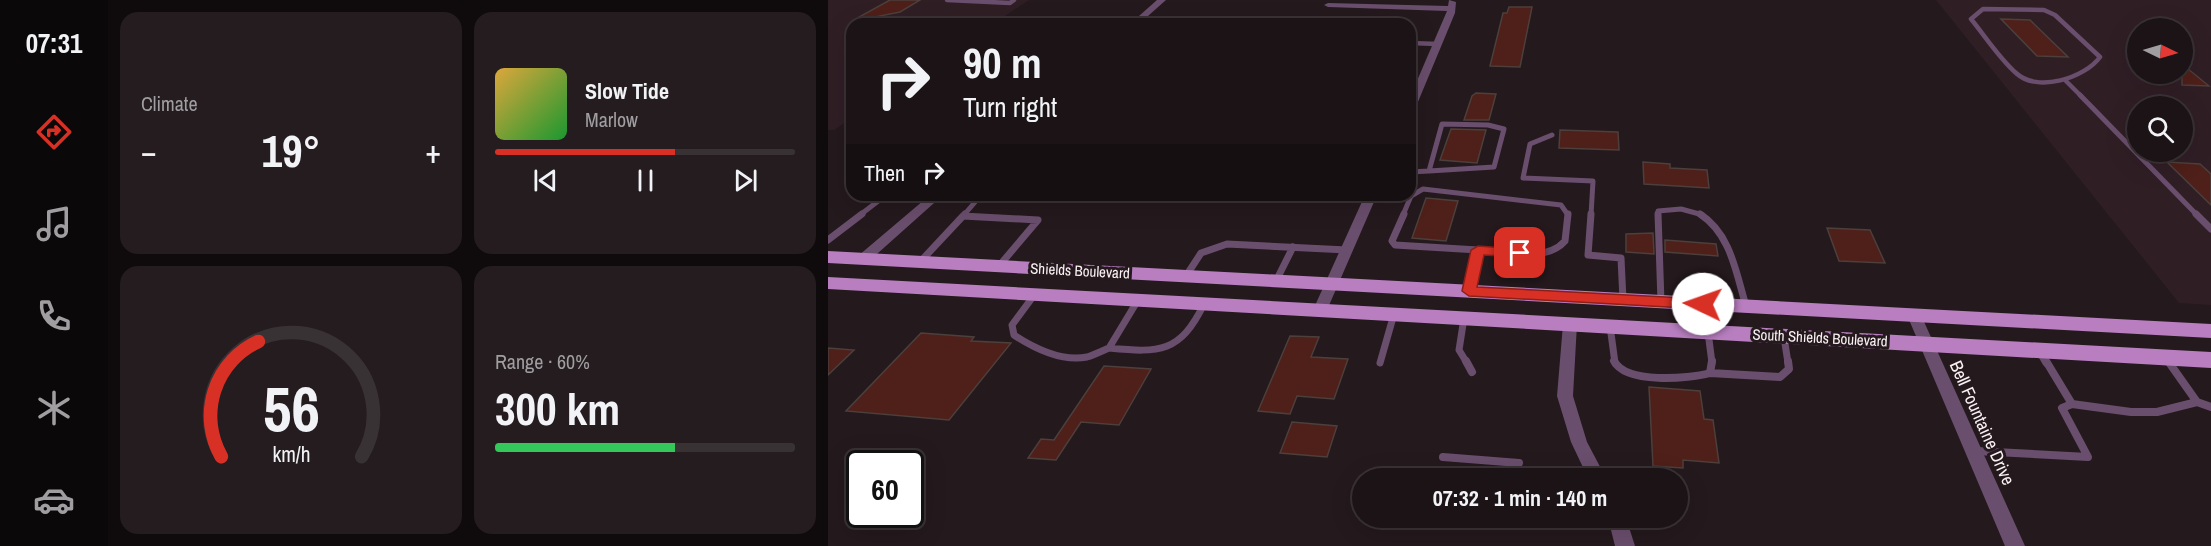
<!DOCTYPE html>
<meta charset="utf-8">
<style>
:root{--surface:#1b1316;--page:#241c1f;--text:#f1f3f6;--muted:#a09ea1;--line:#393235;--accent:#d93025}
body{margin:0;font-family:"Archivo Narrow",sans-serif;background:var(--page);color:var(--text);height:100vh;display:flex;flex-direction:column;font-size:22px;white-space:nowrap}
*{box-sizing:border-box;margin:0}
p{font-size:20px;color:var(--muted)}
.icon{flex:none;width:33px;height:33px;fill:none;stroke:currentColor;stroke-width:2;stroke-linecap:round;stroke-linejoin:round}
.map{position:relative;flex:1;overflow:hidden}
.sheet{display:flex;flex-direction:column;gap:12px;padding:12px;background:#0f0a0c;width:720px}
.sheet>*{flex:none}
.hud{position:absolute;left:18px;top:18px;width:570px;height:183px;border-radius:18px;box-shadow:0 6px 24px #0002,0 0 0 2px var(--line);background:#1b1316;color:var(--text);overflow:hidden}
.needle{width:39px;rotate:95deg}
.fabs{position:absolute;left:1299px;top:18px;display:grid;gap:12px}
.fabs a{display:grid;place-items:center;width:66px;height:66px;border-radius:50%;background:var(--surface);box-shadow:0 6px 24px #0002,0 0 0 2px var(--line);font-size:30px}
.speed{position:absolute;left:18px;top:450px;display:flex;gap:12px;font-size:30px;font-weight:700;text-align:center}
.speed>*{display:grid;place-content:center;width:78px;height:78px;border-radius:50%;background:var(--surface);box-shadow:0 6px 24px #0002,0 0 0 2px var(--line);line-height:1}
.speed .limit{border:3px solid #111;border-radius:9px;background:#fff;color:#111}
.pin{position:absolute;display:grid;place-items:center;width:51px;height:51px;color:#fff;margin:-26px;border-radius:12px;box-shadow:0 3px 9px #0006}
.me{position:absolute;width:66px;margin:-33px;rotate:273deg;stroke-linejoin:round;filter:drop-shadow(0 0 4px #0008)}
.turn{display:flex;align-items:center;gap:21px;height:126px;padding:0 18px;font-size:27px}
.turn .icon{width:78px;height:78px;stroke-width:2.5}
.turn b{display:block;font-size:42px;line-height:51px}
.then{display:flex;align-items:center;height:57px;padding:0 18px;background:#0003;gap:12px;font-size:22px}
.big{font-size:45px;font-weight:800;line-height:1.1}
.sheet .widget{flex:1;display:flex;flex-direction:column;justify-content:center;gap:9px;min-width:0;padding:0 21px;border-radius:18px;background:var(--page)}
.sheet .dial{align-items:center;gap:0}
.dial svg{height:156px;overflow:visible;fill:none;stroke:var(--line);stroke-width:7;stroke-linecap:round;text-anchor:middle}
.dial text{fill:var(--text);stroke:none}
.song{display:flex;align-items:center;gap:18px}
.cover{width:72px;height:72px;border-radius:9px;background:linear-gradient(135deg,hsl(40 70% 55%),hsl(130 70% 35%))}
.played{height:6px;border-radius:3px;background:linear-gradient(90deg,var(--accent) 60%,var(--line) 60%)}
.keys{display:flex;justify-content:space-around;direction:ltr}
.heat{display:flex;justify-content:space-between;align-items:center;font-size:33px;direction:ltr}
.charge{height:9px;border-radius:4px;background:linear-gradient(90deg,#34c759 60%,var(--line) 0)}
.sheet .tiles{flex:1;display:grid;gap:12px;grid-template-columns:repeat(2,1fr)}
.trip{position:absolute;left:524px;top:468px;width:336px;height:60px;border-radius:30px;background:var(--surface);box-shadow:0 6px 24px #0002,0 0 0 2px var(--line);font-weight:800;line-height:60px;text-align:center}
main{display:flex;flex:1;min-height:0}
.tabs{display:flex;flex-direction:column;width:108px;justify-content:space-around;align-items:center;background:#0b0809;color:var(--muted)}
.tabs .icon{width:42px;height:42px}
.tabs .current{color:var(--accent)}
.tabs b{font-size:27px;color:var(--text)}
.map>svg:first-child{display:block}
</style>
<main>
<nav class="tabs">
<b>07:31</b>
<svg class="icon current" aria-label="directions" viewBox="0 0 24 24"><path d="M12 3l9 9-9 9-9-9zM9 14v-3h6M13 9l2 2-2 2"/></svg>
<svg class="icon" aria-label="music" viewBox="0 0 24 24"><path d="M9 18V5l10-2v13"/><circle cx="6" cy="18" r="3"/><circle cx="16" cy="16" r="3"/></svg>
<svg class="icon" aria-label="phone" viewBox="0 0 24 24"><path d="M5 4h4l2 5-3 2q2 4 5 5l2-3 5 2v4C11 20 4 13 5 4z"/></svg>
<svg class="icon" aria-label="climate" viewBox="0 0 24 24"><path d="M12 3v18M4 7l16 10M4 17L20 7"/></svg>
<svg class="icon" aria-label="car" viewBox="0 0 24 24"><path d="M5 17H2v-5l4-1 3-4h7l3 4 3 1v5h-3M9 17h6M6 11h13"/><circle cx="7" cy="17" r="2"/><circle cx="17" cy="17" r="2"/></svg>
</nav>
<section class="sheet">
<div class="tiles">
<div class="widget"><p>Climate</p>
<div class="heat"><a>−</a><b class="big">19°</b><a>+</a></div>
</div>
<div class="widget">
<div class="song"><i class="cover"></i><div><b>Slow Tide</b><p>Marlow</p></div></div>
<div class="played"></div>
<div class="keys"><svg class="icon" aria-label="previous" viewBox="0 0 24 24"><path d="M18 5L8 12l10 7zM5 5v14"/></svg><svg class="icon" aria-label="pause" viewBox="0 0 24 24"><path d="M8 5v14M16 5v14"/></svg><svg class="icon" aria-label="next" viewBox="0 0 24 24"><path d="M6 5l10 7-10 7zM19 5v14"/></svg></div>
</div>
<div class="widget dial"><svg viewBox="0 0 100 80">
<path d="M14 69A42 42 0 1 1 86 69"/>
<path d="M14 69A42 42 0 0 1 33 10" stroke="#d93025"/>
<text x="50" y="56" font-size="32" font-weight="700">56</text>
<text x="50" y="72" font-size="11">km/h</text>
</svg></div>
<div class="widget"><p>Range · 60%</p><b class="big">300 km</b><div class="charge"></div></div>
</div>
</section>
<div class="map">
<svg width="1383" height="546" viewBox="0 0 1383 546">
<rect width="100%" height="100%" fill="#24191d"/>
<path fill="#301e25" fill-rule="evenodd" d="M0,0H201L165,24H24V118L6,130H0Z
M1108,0H1383V305L1351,303ZM1310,28H1354V74H1310ZM1310,106H1354V152H1310Z"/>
<path fill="#4f1f19" stroke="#4c3f3c" stroke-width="1.5" d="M62,0H92L72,12L32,20L31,17Z
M681,7H704L692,67L662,66L675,13H679Z
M1173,19L1202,20L1240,57L1209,56Z
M1354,64L1381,86L1354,85Z
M648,93L668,94L661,120H636L644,96Z
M623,129L658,130L649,163L612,160Z
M732,130L790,132L791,150L731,148Z
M815,162L842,164V168L879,170L881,188L816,184Z
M1339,162L1372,164L1383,174V205Z
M598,198L630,201L618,241L584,238Z
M999,228L1042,230L1057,263L1011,261Z
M825,233L826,254L798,252V234Z
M837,240L888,244L890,256L837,252Z
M93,333L146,337L143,341L183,343L121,420L18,411Z
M462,336L491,337L483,357L520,359L506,399L469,396L462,414L430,411Z
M0,348L26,350L0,375Z
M276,366L323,369L291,425L253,422L228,460L200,458L213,439L226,440Z
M821,387L872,391L876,419L885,420L891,463L855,460V468L825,466Z
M464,422L509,426L499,457L452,453Z"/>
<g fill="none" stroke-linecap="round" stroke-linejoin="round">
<path stroke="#6a4e6d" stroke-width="4.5" d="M119,0L182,3L186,0
M1155,9L1216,10L1227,15L1272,57C1257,78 1209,93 1188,73C1171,58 1157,36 1143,19Z
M582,43L610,44
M1237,80L1253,96"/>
<path stroke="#6a4e6d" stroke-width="5" d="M1252,95L1369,215
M614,124L660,125L676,129L666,167L601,171Z
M724,135L702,144L695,178L765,181L763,215
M582,172L601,171
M32,215L58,195
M136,215L153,195
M575,215L583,196L595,189L733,205L740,215
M830,215V211L853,209L875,215"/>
<path stroke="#6a4e6d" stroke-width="7" d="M576,214L564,241L567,245L650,250
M763,214L760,255L793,258L795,300
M830,214L833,302
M872,214C903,234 908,273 918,306
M1368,214L1383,229
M135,216L137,214
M0,240L34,214
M650,250C676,252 718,263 737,241L740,214
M92,262L135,216L210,220L171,266
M358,276L373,253L399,244L519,250
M448,281L465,247
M641,291L650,250
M207,294L184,325L186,335C206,348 234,362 259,357C266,355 274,351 281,348
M310,300L281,348C332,353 352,353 376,304
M636,318L631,350L639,363
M782,326L787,363
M880,332L884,363
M956,337L960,363
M1211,351L1218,363
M1338,358L1342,363
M552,363L566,314"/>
<path stroke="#6a4e6d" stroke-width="8" d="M638,361L644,372
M786,361C798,384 860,379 882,373L884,361
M882,373L952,377L961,369L960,361
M1369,402L1383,407
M1244,404L1303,412H1329L1369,402L1340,361
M1148,451L1260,457L1234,408L1244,404L1218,361
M615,457L691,463
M729,478L764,468"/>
<path fill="#6a4e6d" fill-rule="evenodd" d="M329,0H338L311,24H302Z
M621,0L628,2L627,13L587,109L582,112V97L619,11L500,7L496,5L500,3L620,6Z
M102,195H115L40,262H30L28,259L30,256Z
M537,195H549L499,310L492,315L487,313L485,310Z
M1086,310L1091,311L1093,315L1197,546H1177L1079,315L1081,311Z
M742,319L747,320L749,324L745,396L759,442L778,478H760L743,442L729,396L735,324L737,320Z
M780,518H798L807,546H787Z"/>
<path fill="#b87ec0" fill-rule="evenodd" d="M0,251L1383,324V338L0,263Z
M0,277L1383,352V368L0,289Z"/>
</g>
<path fill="#d93025" stroke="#8d1f18" stroke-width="1.5" d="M650,246L692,249L699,253L692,257L656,255L649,287L875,299L883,304L875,309L641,296L634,291L643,250Z"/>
<g text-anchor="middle" stroke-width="6" stroke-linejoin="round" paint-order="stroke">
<g font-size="15" fill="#f9f1f4" stroke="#24191d">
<text transform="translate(252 271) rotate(3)" y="5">Shields Boulevard</text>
<text transform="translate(992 338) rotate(3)" y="5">South Shields Boulevard</text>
</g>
<g font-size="18" fill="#f9f1f4" stroke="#24191d">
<text transform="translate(1154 423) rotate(66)" y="6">Bell Fountaine Drive</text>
</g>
</g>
</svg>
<div class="fabs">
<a><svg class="needle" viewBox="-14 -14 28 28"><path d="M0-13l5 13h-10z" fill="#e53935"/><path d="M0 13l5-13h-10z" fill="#a09ea1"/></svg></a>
<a><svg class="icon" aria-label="search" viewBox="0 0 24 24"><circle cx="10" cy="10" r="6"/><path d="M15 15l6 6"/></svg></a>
</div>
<div class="speed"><div class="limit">60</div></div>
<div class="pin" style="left:692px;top:253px;background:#d93025"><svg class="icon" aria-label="arrive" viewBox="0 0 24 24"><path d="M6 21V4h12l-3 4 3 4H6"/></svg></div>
<svg class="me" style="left:875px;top:304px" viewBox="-20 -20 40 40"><circle r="19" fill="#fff"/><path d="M0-13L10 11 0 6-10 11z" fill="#d93025"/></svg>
<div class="trip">07:32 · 1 min · 140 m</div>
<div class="hud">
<div class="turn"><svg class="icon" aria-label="right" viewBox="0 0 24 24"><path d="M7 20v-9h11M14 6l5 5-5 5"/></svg><div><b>90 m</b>Turn right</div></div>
<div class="then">Then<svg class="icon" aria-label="right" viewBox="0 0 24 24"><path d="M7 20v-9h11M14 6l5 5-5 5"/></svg></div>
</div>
</div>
</main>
